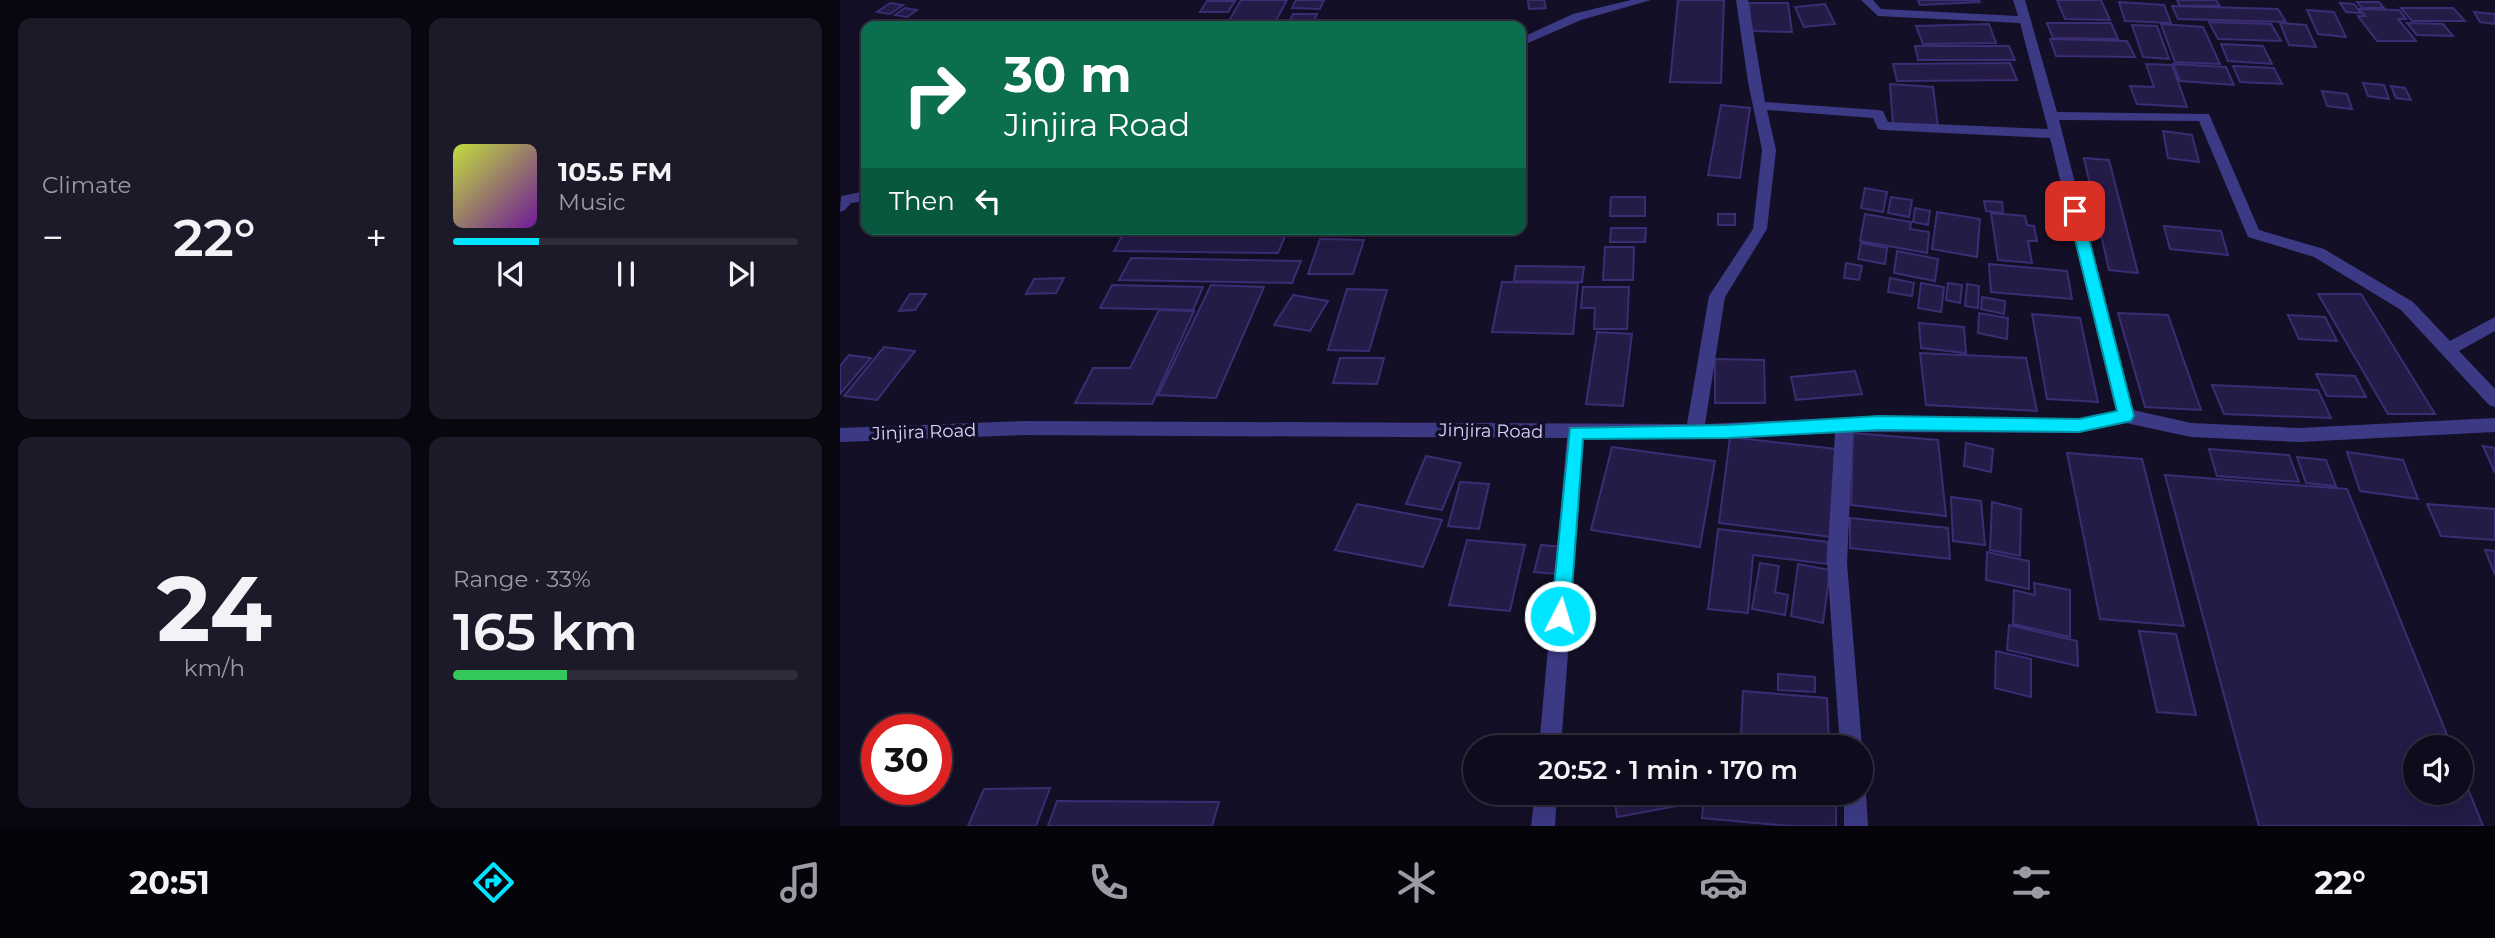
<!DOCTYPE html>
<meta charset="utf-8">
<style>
:root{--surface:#0e0b1c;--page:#1c1929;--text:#f1f3f6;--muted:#9b9ba3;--line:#2e2b3b;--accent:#00e5ff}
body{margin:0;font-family:Montserrat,sans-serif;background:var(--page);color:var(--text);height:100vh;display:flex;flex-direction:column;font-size:26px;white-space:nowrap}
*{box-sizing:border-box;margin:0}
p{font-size:23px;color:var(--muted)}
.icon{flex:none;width:38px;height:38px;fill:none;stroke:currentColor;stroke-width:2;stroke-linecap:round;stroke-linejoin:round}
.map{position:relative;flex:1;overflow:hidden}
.details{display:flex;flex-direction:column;gap:18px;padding:18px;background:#08060f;width:840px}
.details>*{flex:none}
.top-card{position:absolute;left:21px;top:21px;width:665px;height:214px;border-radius:14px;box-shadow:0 7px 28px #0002,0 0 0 2px var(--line);background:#0b6e4f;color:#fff;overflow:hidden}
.buttons{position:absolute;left:1563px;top:735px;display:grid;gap:14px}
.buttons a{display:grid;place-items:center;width:70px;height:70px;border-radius:50%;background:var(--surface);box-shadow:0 7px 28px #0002,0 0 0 2px var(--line);font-size:35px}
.speed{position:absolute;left:21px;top:714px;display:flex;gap:14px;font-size:35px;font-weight:700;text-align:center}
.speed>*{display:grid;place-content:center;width:91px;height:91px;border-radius:50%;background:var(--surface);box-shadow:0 7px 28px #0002,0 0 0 2px var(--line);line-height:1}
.speed .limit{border:10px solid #d22;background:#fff;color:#111}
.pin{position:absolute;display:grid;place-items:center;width:60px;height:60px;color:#fff;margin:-30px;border-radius:14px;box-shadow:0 4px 10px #0006}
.me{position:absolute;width:77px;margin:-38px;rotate:5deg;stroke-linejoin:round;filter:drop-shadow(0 0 5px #0008)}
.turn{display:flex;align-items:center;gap:24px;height:147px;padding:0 28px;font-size:32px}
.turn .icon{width:91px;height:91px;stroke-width:2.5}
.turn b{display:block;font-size:49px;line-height:60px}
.then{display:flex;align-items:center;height:66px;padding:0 28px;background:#0003;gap:14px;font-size:26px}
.big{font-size:52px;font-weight:600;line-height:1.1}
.details .widget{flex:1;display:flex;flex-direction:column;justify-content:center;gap:10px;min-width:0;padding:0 24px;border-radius:14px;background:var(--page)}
.details .dial{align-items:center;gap:0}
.dial b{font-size:91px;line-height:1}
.song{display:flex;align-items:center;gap:21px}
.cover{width:84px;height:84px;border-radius:10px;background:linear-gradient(135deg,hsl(70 70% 55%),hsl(280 70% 35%))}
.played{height:7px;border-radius:4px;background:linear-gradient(90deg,var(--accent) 25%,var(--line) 25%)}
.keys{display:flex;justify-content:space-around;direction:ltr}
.heat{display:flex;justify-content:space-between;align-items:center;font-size:38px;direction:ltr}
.charge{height:10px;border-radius:5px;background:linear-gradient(90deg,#34c759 33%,var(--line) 0)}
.details .tiles{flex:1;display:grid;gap:18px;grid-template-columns:repeat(2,1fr)}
.trip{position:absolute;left:623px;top:735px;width:410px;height:70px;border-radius:35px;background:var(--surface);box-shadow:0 7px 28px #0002,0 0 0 2px var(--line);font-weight:600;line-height:70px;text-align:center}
.dock{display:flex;height:112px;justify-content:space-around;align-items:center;background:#06040b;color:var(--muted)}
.dock .icon{width:49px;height:49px}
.dock .current{color:var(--accent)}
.dock b{font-size:32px;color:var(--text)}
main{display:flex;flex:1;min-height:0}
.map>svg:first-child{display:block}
</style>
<main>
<section class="details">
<div class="tiles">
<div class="widget"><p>Climate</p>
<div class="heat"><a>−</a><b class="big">22°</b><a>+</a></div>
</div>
<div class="widget">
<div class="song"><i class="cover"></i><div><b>105.5 FM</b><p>Music</p></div></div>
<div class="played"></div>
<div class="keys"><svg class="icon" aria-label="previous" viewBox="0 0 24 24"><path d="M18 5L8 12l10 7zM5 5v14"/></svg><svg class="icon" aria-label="pause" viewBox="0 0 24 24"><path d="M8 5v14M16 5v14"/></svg><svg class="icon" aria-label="next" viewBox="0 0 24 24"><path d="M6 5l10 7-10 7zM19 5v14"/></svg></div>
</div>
<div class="widget dial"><b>24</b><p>km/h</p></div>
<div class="widget"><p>Range · 33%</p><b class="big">165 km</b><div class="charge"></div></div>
</div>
</section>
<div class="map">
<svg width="1655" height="826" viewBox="0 0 1655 826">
<rect width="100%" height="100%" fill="#130f26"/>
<path fill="#241b47" stroke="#3b2d73" stroke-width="2" d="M401,0H447L433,26H386Z
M456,0H484L480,9L452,8Z
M688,0H704L706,8L689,9Z
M838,0H884L881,83L830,82Z
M1078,0H1139L1140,2L1080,5Z
M1217,0H1261L1270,20L1225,19Z
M1337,0H1376L1380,6H1340Z
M367,1H395L388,12H360Z
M1279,2L1324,5L1331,23L1285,21Z
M1517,2H1539L1544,8H1522Z
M50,3L63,5L50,14L37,12Z
M909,3H948L952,32L911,31Z
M1500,3L1514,4L1521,13L1506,12Z
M985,4L995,24L964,27L955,7Z
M1332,6L1438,9L1446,22L1338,19Z
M65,8L77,10L67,17L55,15Z
M1561,8H1613L1625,21H1572Z
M1519,9L1559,10L1566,19H1558L1576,41H1537L1518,16H1525Z
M1467,10L1494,12L1506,37L1478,34Z
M1634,12L1655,14V24L1640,22Z
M453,14H477L471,26H447Z
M1369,22L1431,24L1441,41L1378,39Z
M1207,23H1271L1278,39L1213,38Z
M1440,23L1466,25L1476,47L1449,45Z
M1567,23L1603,24L1613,36L1577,35Z
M1149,24L1156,43L1083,44L1076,26Z
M1321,24L1363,27L1380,64L1335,62Z
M1292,25L1317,26L1329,59L1303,57Z
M1210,39L1287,41L1295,57L1216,56Z
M1381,44L1423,46L1432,64L1388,61Z
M1075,46H1169L1175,60H1078Z
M1170,63L1177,80L1057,81L1053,64Z
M1306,64L1332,65L1347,107L1297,104L1290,86L1314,87Z
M1333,64L1386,67L1394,85L1340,81Z
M1393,66L1434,68L1442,84L1400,82Z
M1523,83L1544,85L1549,99L1528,96Z
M1050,84L1093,87L1098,127L1053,125Z
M1551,86L1565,88L1571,100L1556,98Z
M1482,91L1507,94L1512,109L1487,106Z
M881,105L910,108L900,178L868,175Z
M1323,131L1352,135L1359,162L1328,158Z
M1244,158L1269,160L1298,273L1269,270Z
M1025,188L1047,192L1043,212L1021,208Z
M771,197H805V216H770Z
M1051,197L1072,200L1069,217L1048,213Z
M1144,201L1162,202L1163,213L1146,211Z
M1075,208L1090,211L1088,225L1073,222Z
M1097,212L1140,219L1137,257L1092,249Z
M1151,213L1185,216L1187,225L1194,226L1197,241H1188L1192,263L1158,260Z
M878,214H895V225H878Z
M1025,214L1071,222L1070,229L1089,232L1087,253L1020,241Z
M1324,226L1381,231L1388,255L1330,249Z
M771,228H806L805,242H770Z
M286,229H448L438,253L274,251Z
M480,239L524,240L513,274H468Z
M1021,243L1047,248L1045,264L1018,259Z
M765,247H794L793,280H763Z
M1057,251L1098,259L1095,281L1054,273Z
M291,258L461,261L452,283L279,280Z
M1006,263L1022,266L1019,280L1004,278Z
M1149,264L1227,271L1232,299L1151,292Z
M676,266L744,267L742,282L674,281Z
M224,278L216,293L186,294L194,279Z
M1050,278L1074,283L1072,296L1048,292Z
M662,282L738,283L733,334L652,332Z
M1081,283L1104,287L1101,312L1078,308Z
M1108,283L1122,285L1120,303L1106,300Z
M1127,284L1139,286L1138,308L1125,306Z
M272,285L363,287L353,310L260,308Z
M371,285L424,287L376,398L318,395Z
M743,287H789L787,329H754L755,308H741Z
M507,289L547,290L529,351L488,350Z
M70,294H86L75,310L59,311Z
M1478,294H1521L1595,414H1548Z
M453,295L488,301L470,331L434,325Z
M1142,297L1165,301L1164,314L1141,309Z
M319,310L354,311L312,404L235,403L253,368H290Z
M1139,313L1168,318L1167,339L1138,333Z
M1278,313L1328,315L1361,410L1305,407Z
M1192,314L1240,318L1258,402L1207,399Z
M1448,315L1485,317L1497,341L1459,339Z
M1079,323L1124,327L1126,353L1081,348Z
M757,332L792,334L783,406L746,404Z
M44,347L75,351L37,400L4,396Z
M1080,353L1186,358L1197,411L1086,405Z
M9,355L31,358L0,394V366Z
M500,358H544L537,384L493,383Z
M875,359L924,360L925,403H875Z
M1015,371L1022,394L956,400L951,377Z
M1476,374L1515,376L1526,397L1487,396Z
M1372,385L1478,390L1491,418L1384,414Z
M1013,433L1098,440L1106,516L1011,505Z
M890,437L996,449L992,537L879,523Z
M1126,443L1153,449L1151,472L1124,466Z
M1643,446L1655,448V473Z
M772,447L875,461L860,547L751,530Z
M1369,449L1449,455L1459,482L1377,476Z
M1507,452L1563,460L1578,499L1520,491Z
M1227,453L1302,459L1344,626L1260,619Z
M586,456L621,463L602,510L566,504Z
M1457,457L1486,460L1496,486L1466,483Z
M1325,475L1507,489L1612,747H1575V793H1620V769L1643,826H1419Z
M620,482L649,484L639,529L608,526Z
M1111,497L1141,501L1145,545L1113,541Z
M1152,502L1181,509L1180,556L1150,550Z
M517,504L602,520L583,567L495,550Z
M1587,504L1655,509V540L1601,536Z
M1010,518L1108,528L1110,559L1010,548Z
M878,529L988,542L987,564L913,555L908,613L868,609Z
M627,540L685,545L670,611L609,605Z
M701,545L724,547L718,574L694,572Z
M1645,550L1655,551V575Z
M1147,552L1189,561V589L1146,580Z
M920,563L939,566L935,592L948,595L945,615L912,609Z
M958,564L990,570L983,623L951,616Z
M1194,583L1230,590V637L1173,624L1174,590L1195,595Z
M1169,625L1237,641L1238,666L1167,650Z
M1299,631L1336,634L1356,715L1317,712Z
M1156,651L1191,659V697L1155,688Z
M938,674L975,677V692L938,690Z
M903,691L987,698L989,743L901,735Z
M868,740L950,747H867Z
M210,788L196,826H128L144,789Z
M774,793H851L853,803L777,817Z
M864,793H996V826H949L862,818Z
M217,801L379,802L372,826H208Z"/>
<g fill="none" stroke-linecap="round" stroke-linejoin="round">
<path fill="#3d3a85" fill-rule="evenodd" d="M791,0H811L741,20L681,46V38L733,14Z
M896,0H908L925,102L1038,110L1043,111L1048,122L1208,129L1180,23L1038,16L1021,0H1033L1041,9L1178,16L1173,0H1185L1217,112L1369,114L1419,230L1484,249L1573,302L1610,341L1655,317V331L1619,351L1655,389V407L1649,405L1561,310L1474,257L1408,237L1359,121L1219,120L1293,410L1351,423L1459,428L1655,418V432L1459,442L1351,437L1286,423L1239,433L1013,432L1007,563L1022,747L1020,751V747H1000L987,563L995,433L887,438H744L721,747H699L727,438L182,435L0,442V428L182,421L847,424L869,296L913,229L922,150L908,82ZM927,110L1033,118L1038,129L1043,130L1210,138L1276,411L1239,419L1039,416L865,424L885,297L927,229L936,150Z
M26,191V201L11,203L5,210L0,212L1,196Z
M1020,784L1026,793L1028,826H1004V793H1020Z
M695,793H717L715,826H691Z"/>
</g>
<path fill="#00e5ff" stroke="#0095a6" stroke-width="2" d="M1235,207L1242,211L1294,416L1291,421L1239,432L1039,430L887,438L743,439L730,616L727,622L720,625L714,622L711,616L730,428L887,425L1039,416L1239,419L1277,411L1228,211Z"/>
<g text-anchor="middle" stroke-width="7" stroke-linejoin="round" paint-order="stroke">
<g font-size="18" fill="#d9d4ff" stroke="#130f26">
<text transform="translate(651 431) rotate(1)" y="6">Jinjira Road</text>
<text transform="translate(84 432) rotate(-2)" y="6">Jinjira Road</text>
</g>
</g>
</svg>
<div class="buttons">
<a><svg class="icon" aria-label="sound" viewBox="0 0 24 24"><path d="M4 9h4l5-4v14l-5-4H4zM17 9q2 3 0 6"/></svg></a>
</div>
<div class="speed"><div class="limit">30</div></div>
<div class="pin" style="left:1235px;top:211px;background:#d93025"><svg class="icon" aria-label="arrive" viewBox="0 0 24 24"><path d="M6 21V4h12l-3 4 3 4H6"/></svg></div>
<svg class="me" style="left:720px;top:616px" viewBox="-20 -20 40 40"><circle r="17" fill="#00e5ff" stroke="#fff" stroke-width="3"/><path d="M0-11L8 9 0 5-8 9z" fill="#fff"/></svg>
<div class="trip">20:52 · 1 min · 170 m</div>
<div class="top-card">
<div class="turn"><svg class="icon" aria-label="right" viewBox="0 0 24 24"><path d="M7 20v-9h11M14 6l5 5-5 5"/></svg><div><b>30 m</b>Jinjira Road</div></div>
<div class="then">Then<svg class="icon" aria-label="left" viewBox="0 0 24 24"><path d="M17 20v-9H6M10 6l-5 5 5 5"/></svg></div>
</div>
</div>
</main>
<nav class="dock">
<b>20:51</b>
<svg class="icon current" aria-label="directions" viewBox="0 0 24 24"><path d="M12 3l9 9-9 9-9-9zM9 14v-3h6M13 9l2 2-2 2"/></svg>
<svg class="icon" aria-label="music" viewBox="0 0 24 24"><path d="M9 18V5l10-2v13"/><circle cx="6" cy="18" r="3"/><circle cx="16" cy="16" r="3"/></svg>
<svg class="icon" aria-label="phone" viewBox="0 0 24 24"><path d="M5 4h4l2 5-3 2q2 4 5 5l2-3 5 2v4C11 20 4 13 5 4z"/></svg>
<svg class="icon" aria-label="climate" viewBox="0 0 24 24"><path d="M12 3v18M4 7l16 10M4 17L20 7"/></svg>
<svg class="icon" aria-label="car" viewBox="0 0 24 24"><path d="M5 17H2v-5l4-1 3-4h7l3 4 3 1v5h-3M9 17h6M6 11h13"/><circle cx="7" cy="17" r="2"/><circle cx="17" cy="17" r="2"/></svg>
<svg class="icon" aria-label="filters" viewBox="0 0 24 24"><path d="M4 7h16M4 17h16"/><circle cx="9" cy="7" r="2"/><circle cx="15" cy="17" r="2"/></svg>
<b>22°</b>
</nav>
